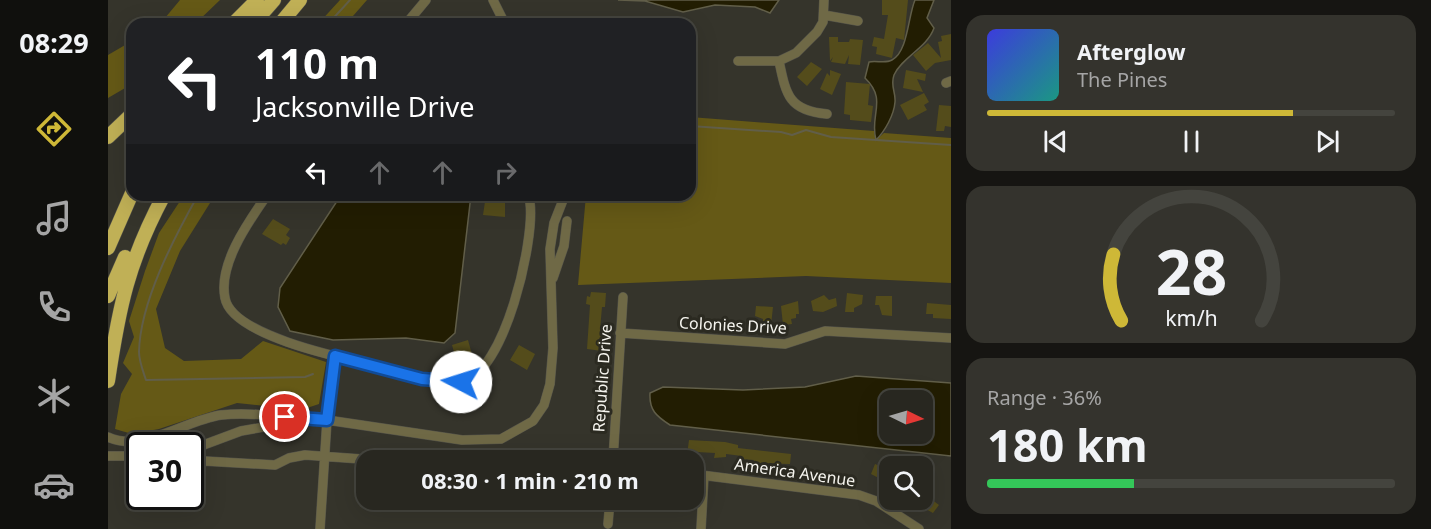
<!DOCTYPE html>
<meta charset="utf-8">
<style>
:root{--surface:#282720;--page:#34332d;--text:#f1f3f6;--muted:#a5a5a5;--line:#44443e;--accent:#ceb837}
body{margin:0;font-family:"Noto Sans",sans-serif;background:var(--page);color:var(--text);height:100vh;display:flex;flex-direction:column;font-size:22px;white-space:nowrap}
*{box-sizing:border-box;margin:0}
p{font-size:20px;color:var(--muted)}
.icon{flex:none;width:33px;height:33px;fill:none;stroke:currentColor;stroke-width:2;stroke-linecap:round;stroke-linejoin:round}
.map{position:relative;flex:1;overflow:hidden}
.drawer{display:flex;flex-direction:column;gap:15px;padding:15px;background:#161512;width:480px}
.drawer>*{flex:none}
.banner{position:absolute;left:18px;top:18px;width:570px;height:183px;border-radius:18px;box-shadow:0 6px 24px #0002,0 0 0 2px var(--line);background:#202124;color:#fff;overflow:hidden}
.needle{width:39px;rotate:95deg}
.tools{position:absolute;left:771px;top:390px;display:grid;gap:12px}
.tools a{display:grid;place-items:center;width:54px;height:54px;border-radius:12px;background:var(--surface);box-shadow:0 6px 24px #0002,0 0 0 2px var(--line);font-size:30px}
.speed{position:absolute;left:18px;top:432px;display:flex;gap:12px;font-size:30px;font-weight:700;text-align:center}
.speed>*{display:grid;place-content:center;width:78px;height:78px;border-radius:50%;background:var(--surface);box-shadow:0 6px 24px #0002,0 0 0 2px var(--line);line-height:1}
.speed .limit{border:3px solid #111;border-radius:9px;background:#fff;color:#111}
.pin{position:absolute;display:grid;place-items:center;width:51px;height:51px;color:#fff;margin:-26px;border:3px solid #fff;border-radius:50%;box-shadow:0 2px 6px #0007}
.me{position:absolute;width:66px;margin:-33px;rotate:275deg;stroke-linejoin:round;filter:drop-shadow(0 0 4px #0008)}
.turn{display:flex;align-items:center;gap:21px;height:126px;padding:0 30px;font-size:27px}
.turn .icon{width:78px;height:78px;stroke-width:2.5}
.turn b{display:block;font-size:42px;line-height:51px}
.lanes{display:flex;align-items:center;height:57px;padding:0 30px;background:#0003;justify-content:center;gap:30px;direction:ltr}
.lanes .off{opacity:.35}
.big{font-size:45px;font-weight:700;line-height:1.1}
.drawer .card{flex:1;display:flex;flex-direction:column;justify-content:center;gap:9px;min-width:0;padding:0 21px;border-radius:18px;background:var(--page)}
.drawer .dial{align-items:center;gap:0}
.dial svg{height:156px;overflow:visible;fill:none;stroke:var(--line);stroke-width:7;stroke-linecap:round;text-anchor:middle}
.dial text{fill:var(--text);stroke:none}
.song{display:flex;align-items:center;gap:18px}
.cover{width:72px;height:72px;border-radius:9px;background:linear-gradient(135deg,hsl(240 70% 55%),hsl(170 70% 35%))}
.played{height:6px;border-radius:3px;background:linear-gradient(90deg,var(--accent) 75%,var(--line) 75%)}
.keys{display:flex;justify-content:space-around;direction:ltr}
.charge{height:9px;border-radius:4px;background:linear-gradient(90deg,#34c759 36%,var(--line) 0)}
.trip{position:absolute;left:248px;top:450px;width:348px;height:60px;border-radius:18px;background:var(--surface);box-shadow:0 6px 24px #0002,0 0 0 2px var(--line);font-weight:700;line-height:60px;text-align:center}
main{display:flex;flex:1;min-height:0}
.menu{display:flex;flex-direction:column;width:108px;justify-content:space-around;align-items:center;background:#10100d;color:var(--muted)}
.menu .icon{width:42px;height:42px}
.menu .current{color:var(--accent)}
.menu b{font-size:27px;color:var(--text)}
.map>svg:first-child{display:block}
</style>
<main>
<nav class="menu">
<b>08:29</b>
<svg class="icon current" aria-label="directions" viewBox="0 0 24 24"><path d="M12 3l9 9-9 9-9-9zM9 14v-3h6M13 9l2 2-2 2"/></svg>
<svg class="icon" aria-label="music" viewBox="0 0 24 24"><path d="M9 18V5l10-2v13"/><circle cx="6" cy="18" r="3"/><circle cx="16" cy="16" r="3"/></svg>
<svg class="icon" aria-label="phone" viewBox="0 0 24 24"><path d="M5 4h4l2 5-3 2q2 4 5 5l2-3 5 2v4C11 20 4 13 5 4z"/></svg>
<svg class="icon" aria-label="climate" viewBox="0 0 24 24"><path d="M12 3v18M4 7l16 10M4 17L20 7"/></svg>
<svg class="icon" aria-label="car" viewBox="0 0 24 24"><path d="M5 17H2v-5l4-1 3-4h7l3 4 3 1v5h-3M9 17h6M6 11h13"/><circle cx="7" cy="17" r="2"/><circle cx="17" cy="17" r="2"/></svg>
</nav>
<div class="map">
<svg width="843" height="529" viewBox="0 0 843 529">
<rect width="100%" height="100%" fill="#35342b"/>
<path fill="#655916" d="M72,0H112L87,24H52Z
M232,0H259L238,24H210Z
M24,41V84L0,98V55Z
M582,117L766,131L768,140L776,133L843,138V283L698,276L470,285L478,195H582Z
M76,195H107L72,251L48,309L57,348L76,361L133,359L155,341L218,362L211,404L193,410L129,403L51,429L24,434L7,429L13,394L24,374L15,363L26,337L21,321L37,271L51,233Z"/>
<path fill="#221d02" stroke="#615e49" stroke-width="1.5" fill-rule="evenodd" d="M510,0H671L662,13L647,7L607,5L575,12L537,1Z
M807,0H826L819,18L826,28C819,48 794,57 786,75C782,86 788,92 787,102C786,115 777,131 768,140C761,115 780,100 757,78L761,62C768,60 777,64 784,60C800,52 800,16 807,0Z
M233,195H363L347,333L336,343L298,338L225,340L182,331L170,307L172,288Z
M748,376L843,383V456L562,425C548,416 541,410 542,393L555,387L635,390L697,387ZM814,400V434H782V400Z"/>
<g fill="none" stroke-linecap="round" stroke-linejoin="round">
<path stroke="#615e49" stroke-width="2" d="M220,24L242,0
M582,126L673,132L684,135L698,130L723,137L843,145
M90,195C66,238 32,302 31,352C31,361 35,371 38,380L197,377L205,374"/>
</g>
<path fill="#544c1b" d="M774,0H800L796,40L788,38L784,58L768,54L769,47L764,46L766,37L776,39L780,15H774Z
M843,34V60L827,63L818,71L805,55L820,43L833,58L830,42L834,41L833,36Z
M721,37H730V42H741L742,39L755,40L752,65L740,64L741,55L737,64L723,62L725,57L722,61Z
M703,62L714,69L699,86L689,77Z
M722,70L733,74L724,95L712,89L719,73L722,76Z
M798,70L818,74L817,81L809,79L815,92L795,88Z
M738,82L762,84L760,105L765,106L763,122L742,120V115L736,114Z
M816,93L821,102L816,105L819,110L800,120L792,105Z
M831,105L843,106V127L837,126L836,131H828Z
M378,195L397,198V217L375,215Z
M165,219L182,229L178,235L182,238L178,245L175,243L173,245L154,234Z
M483,292L498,293L497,307H494L492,330L496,331L494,351L479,349L482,305L478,304L479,296L482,297Z
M739,293L755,295L754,304L746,308V312H737Z
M716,295L721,300L728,298L729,306L715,312L705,311L703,301Z
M768,296H784V316L774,315L771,305H767Z
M690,301L691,314H688V318L683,319L684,324L675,325L673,306Z
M819,303L843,305V319L825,318V314H818Z
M648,306L665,307L663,325L655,324V319L647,316Z
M360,340L365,358L358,360L359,364L350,366L344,345Z
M411,345L427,354L419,370L402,360Z
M581,440L617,442L630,445V448L683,454L682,464L645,463L646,460L633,459L634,456L618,454V457L606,458L607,453L589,452L585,455H579Z
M776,463L782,465V484L763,474L767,464L774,467Z
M820,491L825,495L823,499L831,505L825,513L801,500H814V493L817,495Z"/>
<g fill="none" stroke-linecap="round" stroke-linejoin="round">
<g stroke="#54534a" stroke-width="10">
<path id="minor" d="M385,0L397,24
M716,15L750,21
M298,24L318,0
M630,61H671L688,53L709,32L715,22L716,0
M671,61C678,95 681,111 719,114
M838,83L843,81
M159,195C141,221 110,264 117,298C124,338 248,361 283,369C305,374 330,386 354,382C397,373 427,240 422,203
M445,278L456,246L459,221
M512,333L677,344L717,331L843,338
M197,420H219L354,440L393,439L425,421L436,405L442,384L445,348L442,249L446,223L457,195
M0,437C36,453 77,420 113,415C140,412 170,416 197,420L133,431L82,450
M0,456H32
M505,460L515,297
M82,465L96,461L167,465L181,458L197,455L267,460
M585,474L751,495L768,501L811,529
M500,524L502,500
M212,529L219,420L227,356
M593,529L596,475"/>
</g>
<g stroke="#54534a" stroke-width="15">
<path id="highway" d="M125,24L149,0
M145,24L166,0
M172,24L192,0
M0,137L24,114
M0,248L24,193
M0,296L17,257
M0,381C11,307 20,262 56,195"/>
</g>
<use href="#minor" stroke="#6f6946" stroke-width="9"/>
<use href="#highway" stroke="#c0b056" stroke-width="14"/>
</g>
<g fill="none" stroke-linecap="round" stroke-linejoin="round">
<g stroke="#114b97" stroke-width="15">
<path id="route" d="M177,417L219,420L227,356L314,379L353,382"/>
</g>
<use href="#route" stroke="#1a73e8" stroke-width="10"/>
</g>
<g text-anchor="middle" stroke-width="6" stroke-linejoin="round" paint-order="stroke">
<g font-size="16" fill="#f5f4ee" stroke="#2b2a21">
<text transform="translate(625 325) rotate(3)" y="6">Colonies Drive</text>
<text transform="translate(494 378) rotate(-86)" y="6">Republic Drive</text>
<text transform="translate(687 472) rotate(8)" y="6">America Avenue</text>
</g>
</g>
</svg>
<div class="tools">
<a><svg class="needle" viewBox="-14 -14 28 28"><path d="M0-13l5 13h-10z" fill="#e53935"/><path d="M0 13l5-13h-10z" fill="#a5a5a5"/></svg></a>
<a><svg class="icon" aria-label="search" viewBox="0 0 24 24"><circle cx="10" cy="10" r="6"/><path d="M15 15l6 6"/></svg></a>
</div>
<div class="speed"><div class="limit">30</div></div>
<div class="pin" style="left:177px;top:417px;background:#d93025"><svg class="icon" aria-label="arrive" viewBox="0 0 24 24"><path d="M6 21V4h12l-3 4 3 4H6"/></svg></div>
<svg class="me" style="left:353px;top:382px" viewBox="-20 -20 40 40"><circle r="19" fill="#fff"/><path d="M0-13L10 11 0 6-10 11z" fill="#1a73e8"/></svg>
<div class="trip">08:30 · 1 min · 210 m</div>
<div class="banner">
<div class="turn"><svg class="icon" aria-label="left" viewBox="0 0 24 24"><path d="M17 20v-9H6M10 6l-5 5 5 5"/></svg><div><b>110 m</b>Jacksonville Drive</div></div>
<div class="lanes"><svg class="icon" aria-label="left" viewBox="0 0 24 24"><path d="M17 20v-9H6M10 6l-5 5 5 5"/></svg><svg class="icon off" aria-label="ahead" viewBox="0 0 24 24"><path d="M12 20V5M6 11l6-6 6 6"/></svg><svg class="icon off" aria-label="ahead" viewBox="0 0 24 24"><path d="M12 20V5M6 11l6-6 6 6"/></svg><svg class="icon off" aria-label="right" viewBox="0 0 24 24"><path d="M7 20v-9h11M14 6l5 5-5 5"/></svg></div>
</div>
</div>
<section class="drawer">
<div class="card">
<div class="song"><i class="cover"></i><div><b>Afterglow</b><p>The Pines</p></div></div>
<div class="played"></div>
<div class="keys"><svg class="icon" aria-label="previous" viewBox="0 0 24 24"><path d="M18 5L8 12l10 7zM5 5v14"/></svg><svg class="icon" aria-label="pause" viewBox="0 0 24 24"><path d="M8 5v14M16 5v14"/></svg><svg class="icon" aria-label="next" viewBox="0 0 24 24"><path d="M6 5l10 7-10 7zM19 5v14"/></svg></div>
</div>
<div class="card dial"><svg viewBox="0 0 100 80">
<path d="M14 69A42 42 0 1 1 86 69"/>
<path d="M14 69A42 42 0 0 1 10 35" stroke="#ceb837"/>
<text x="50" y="56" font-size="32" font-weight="700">28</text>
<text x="50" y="72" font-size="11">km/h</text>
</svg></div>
<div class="card"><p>Range · 36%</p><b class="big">180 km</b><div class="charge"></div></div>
</section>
</main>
